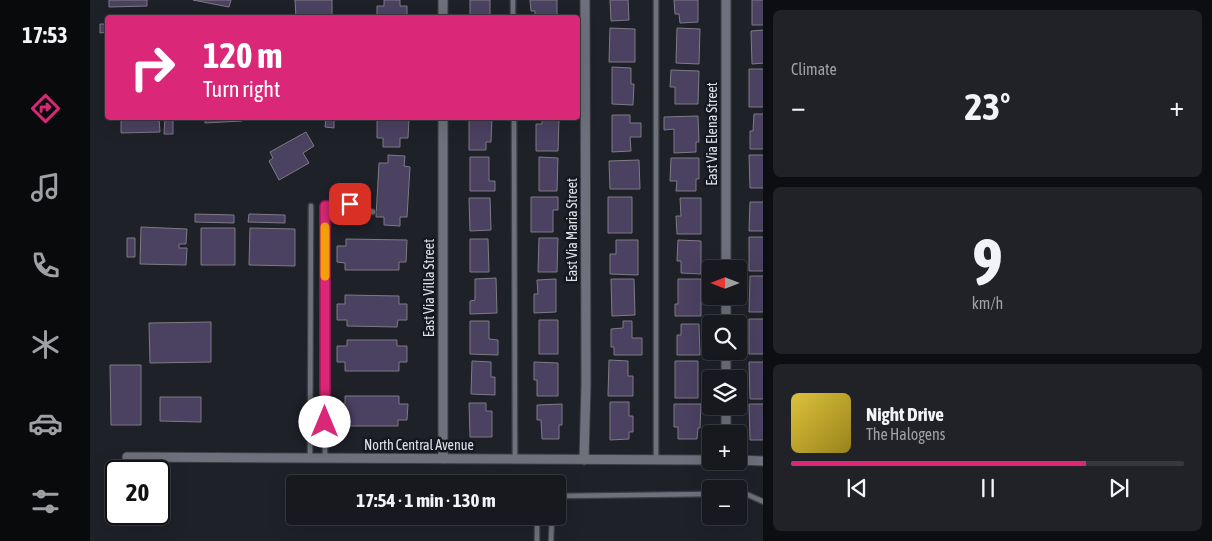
<!DOCTYPE html>
<meta charset="utf-8">
<style>
:root{--surface:#17191f;--page:#202228;--text:#f1f3f6;--muted:#9ea0a4;--line:#36383d;--accent:#db2777}
body{margin:0;font-family:"Asap Condensed",sans-serif;background:var(--page);color:var(--text);height:100vh;display:flex;flex-direction:column;font-size:19px;white-space:nowrap}
*{box-sizing:border-box;margin:0}
p{font-size:16px;color:var(--muted)}
.icon{flex:none;width:28px;height:28px;fill:none;stroke:currentColor;stroke-width:2;stroke-linecap:round;stroke-linejoin:round}
.map{position:relative;flex:1;overflow:hidden}
.side{display:flex;flex-direction:column;gap:10px;padding:10px;background:#0d0e11;width:449px}
.side>*{flex:none}
.guide{position:absolute;left:15px;top:15px;width:475px;height:105px;border-radius:5px;box-shadow:0 5px 20px #0002,0 0 0 1px var(--line);background:#db2777;color:#fff;overflow:hidden}
.needle{width:32px;rotate:270deg}
.fabs{position:absolute;left:612px;top:260px;display:grid;gap:10px}
.fabs a{display:grid;place-items:center;width:45px;height:45px;border-radius:5px;background:var(--surface);box-shadow:0 5px 20px #0002,0 0 0 1px var(--line);font-size:25px}
.speed{position:absolute;left:15px;top:460px;display:flex;gap:10px;font-size:25px;font-weight:700;text-align:center}
.speed>*{display:grid;place-content:center;width:65px;height:65px;border-radius:50%;background:var(--surface);box-shadow:0 5px 20px #0002,0 0 0 1px var(--line);line-height:1}
.speed .limit{border:2px solid #111;border-radius:8px;background:#fff;color:#111}
.pin{position:absolute;display:grid;place-items:center;width:42px;height:42px;color:#fff;margin:-21px;border-radius:10px;box-shadow:0 2px 8px #0006}
.me{position:absolute;width:55px;margin:-28px;rotate:0deg;stroke-linejoin:round;filter:drop-shadow(0 0 4px #0008)}
.turn{display:flex;align-items:center;gap:18px;height:105px;padding:0 15px;font-size:22px}
.turn .icon{width:65px;height:65px;stroke-width:2.5}
.turn b{display:block;font-size:35px;line-height:42px}
.big{font-size:38px;font-weight:700;line-height:1.1}
.side .card{flex:1;display:flex;flex-direction:column;justify-content:center;gap:8px;min-width:0;padding:0 18px;border-radius:8px;background:var(--page)}
.side .dial{align-items:center;gap:0}
.dial b{font-size:65px;line-height:1}
.song{display:flex;align-items:center;gap:15px}
.cover{width:60px;height:60px;border-radius:8px;background:linear-gradient(135deg,hsl(50 70% 55%),hsl(50 70% 35%))}
.played{height:5px;border-radius:2px;background:linear-gradient(90deg,var(--accent) 75%,var(--line) 75%)}
.keys{display:flex;justify-content:space-around;direction:ltr}
.heat{display:flex;justify-content:space-between;align-items:center;font-size:28px;direction:ltr}
.trip{position:absolute;left:196px;top:475px;width:280px;height:50px;border-radius:5px;background:var(--surface);box-shadow:0 5px 20px #0002,0 0 0 1px var(--line);font-weight:700;line-height:50px;text-align:center}
main{display:flex;flex:1;min-height:0}
.dock{display:flex;flex-direction:column;width:90px;justify-content:space-around;align-items:center;background:#090a0c;color:var(--muted)}
.dock .icon{width:35px;height:35px}
.dock .current{color:var(--accent)}
.dock b{font-size:22px;color:var(--text)}
.map>svg:first-child{display:block}
</style>
<main>
<nav class="dock">
<b>17:53</b>
<svg class="icon current" aria-label="directions" viewBox="0 0 24 24"><path d="M12 3l9 9-9 9-9-9zM9 14v-3h6M13 9l2 2-2 2"/></svg>
<svg class="icon" aria-label="music" viewBox="0 0 24 24"><path d="M9 18V5l10-2v13"/><circle cx="6" cy="18" r="3"/><circle cx="16" cy="16" r="3"/></svg>
<svg class="icon" aria-label="phone" viewBox="0 0 24 24"><path d="M5 4h4l2 5-3 2q2 4 5 5l2-3 5 2v4C11 20 4 13 5 4z"/></svg>
<svg class="icon" aria-label="climate" viewBox="0 0 24 24"><path d="M12 3v18M4 7l16 10M4 17L20 7"/></svg>
<svg class="icon" aria-label="car" viewBox="0 0 24 24"><path d="M5 17H2v-5l4-1 3-4h7l3 4 3 1v5h-3M9 17h6M6 11h13"/><circle cx="7" cy="17" r="2"/><circle cx="17" cy="17" r="2"/></svg>
<svg class="icon" aria-label="filters" viewBox="0 0 24 24"><path d="M4 7h16M4 17h16"/><circle cx="9" cy="7" r="2"/><circle cx="15" cy="17" r="2"/></svg>
</nav>
<div class="map">
<svg width="674" height="541" viewBox="0 0 674 541">
<rect width="100%" height="100%" fill="#1f2129"/>
<path fill="#4b4161" stroke="#7e7b85" d="M19,0H57V6L19,7Z
M103,0H141L139,7Z
M205,0H242V18H206Z
M294,0H310V6H317V18H287V6H294Z
M380,0H400V18H380Z
M440,0H467V18H445V11H441Z
M520,0H538L539,20L521,21Z
M584,0H608V22L590,23L589,14H585Z
M662,0H674V25H662Z
M10,24H18V32L10,33Z
M520,28L545,29V62H519Z
M587,28L610,29L609,64L586,63Z
M674,30V63L662,64L661,31Z
M15,58H18V75H15Z
M522,67L541,68V84H544L543,105L522,104Z
M659,69H674V107H659Z
M581,70L609,71L608,104H585V87H580Z
M664,114H674V149H660V131H663Z
M522,115H540V123H551V137H540L541,151L522,152Z
M608,116L609,142H606V152L584,153V129L574,130V117Z
M31,118H69L70,132L31,133Z
M75,118H83V134H74Z
M115,118H152V121L115,123Z
M236,118H244V128L235,127Z
M287,118H319L318,138H310V147H293V138H287Z
M379,118H402L401,142H396V150H379Z
M452,118H469L468,151H446V124H452Z
M216,132L224,146L213,153L219,163L189,180L179,161L183,158L180,152Z
M298,155L315,156L314,166L320,167L317,217H310V226L294,225V217H286L289,163H298Z
M659,155H674V188H660Z
M380,157H399V181H405V191H380Z
M449,157L468,158L467,191H449Z
M581,158H609V179H606V191H586L587,181H580Z
M549,160L550,189H520L519,161Z
M441,197H468V210H463V232H441Z
M518,197H542V233H518Z
M379,198H400L401,230L380,231Z
M590,198H611V234H587L586,216H591Z
M660,202H674V231H659Z
M105,214L144,215V223L105,222Z
M159,214L195,215V223L158,222Z
M51,227L97,229L96,244H89V248H97L96,265L50,264Z
M111,228H145V265H111Z
M160,228L205,229V266L159,265Z
M659,237H674V271H659Z
M37,238H45V257H37Z
M449,238H468L467,272H448Z
M256,239L317,240L316,262H309V270H255V263L247,262V246H256Z
M380,239H398L399,272H380Z
M526,240H548V275L520,274V254H526Z
M588,240L611,241V274L591,273V261H587Z
M660,276H674V312H659Z
M406,278L407,313L380,314V301L385,300V279Z
M466,279V312L444,313V294H448L447,280Z
M521,279H544L545,315L522,316Z
M588,279H611V316H585V304H588Z
M255,295L309,296V304H317V320H308L307,327L257,326V320H247V304H255Z
M659,319H674V354H659Z
M449,320H468V354H449Z
M380,321H399V339L408,340V355L380,354Z
M533,321H542V338H552V355H524V347H521V329L533,328Z
M121,322V362L60,363L59,323Z
M591,324H609L610,355H587V335H591Z
M257,340H307V346H317V362H309V371H255V362H247V346H257Z
M519,360L538,361V376H543V396H518Z
M382,361L401,362V377H405V395L381,394Z
M585,361H608V398H585Z
M444,362L468,363V396H447V380H444Z
M659,362H674V399H660Z
M20,365H51V425H21Z
M255,396H309V404H318L317,420H308V426H257V420H247V404H255Z
M70,397H111V422L70,421Z
M520,402H539V416H543V432H539V439L520,440Z
M379,403H396V411H402V437H380Z
M472,404V425H469V439H452L451,420H447V405Z
M584,404H611L610,428H608L607,439H588V427H584Z
M659,404H674V440H660Z"/>
<g fill="none" stroke-linecap="round" stroke-linejoin="round">
<g stroke="#3d3f45" stroke-width="7">
<path id="lane" d="M423,0V18
M566,0V460
M424,118L425,459
M220,422H235
M220,458L221,206
M235,458V206L260,204L283,212
M649,494H656L674,502
M468,496L621,494
M447,516V541
M461,541L462,516"/>
</g>
<g stroke="#3d3f45" stroke-width="11">
<path id="street" d="M353,0V18
M353,118V459
M636,269V0
M636,324V296
M636,379V351
M636,406V434
M37,457L621,460
M494,460L496,384L495,0
M649,460L674,461"/>
</g>
<use href="#lane" stroke="#6e717b" stroke-width="4.5"/>
<use href="#street" stroke="#6e717b" stroke-width="9"/>
</g>
<g fill="none" stroke-linecap="round" stroke-linejoin="round">
<g stroke="#8e194d" stroke-width="12">
<path id="route" d="M235,422V206L260,204"/>
</g>
<use href="#route" stroke="#db2777" stroke-width="9"/>
<path stroke="#f59e0b" stroke-width="9" d="M235,227V276"/>
</g>
<g text-anchor="middle" stroke-width="5" stroke-linejoin="round" paint-order="stroke">
<g font-size="14" fill="#e0e2e8" stroke="#151820">
<text transform="translate(622 134) rotate(-90)" y="5">East Via Elena Street</text>
<text transform="translate(482 230) rotate(-90)" y="5">East Via Maria Street</text>
<text transform="translate(339 288) rotate(-90)" y="5">East Via Villa Street</text>
<text x="329" y="450">North Central Avenue</text>
</g>
</g>
</svg>
<div class="fabs">
<a><svg class="needle" viewBox="-14 -14 28 28"><path d="M0-13l5 13h-10z" fill="#e53935"/><path d="M0 13l5-13h-10z" fill="#9ea0a4"/></svg></a>
<a><svg class="icon" aria-label="search" viewBox="0 0 24 24"><circle cx="10" cy="10" r="6"/><path d="M15 15l6 6"/></svg></a>
<a><svg class="icon" aria-label="layers" viewBox="0 0 24 24"><path d="M12 4l9 5-9 5-9-5zM3 14l9 5 9-5"/></svg></a>
<a>+</a>
<a>−</a>
</div>
<div class="speed"><div class="limit">20</div></div>
<div class="pin" style="left:260px;top:204px;background:#d93025"><svg class="icon" aria-label="arrive" viewBox="0 0 24 24"><path d="M6 21V4h12l-3 4 3 4H6"/></svg></div>
<svg class="me" style="left:235px;top:422px" viewBox="-20 -20 40 40"><circle r="19" fill="#fff"/><path d="M0-13L10 11 0 6-10 11z" fill="#db2777"/></svg>
<div class="trip">17:54 · 1 min · 130 m</div>
<div class="guide">
<div class="turn"><svg class="icon" aria-label="right" viewBox="0 0 24 24"><path d="M7 20v-9h11M14 6l5 5-5 5"/></svg><div><b>120 m</b>Turn right</div></div>
</div>
</div>
<section class="side">
<div class="card"><p>Climate</p>
<div class="heat"><a>−</a><b class="big">23°</b><a>+</a></div>
</div>
<div class="card dial"><b>9</b><p>km/h</p></div>
<div class="card">
<div class="song"><i class="cover"></i><div><b>Night Drive</b><p>The Halogens</p></div></div>
<div class="played"></div>
<div class="keys"><svg class="icon" aria-label="previous" viewBox="0 0 24 24"><path d="M18 5L8 12l10 7zM5 5v14"/></svg><svg class="icon" aria-label="pause" viewBox="0 0 24 24"><path d="M8 5v14M16 5v14"/></svg><svg class="icon" aria-label="next" viewBox="0 0 24 24"><path d="M6 5l10 7-10 7zM19 5v14"/></svg></div>
</div>
</section>
</main>
